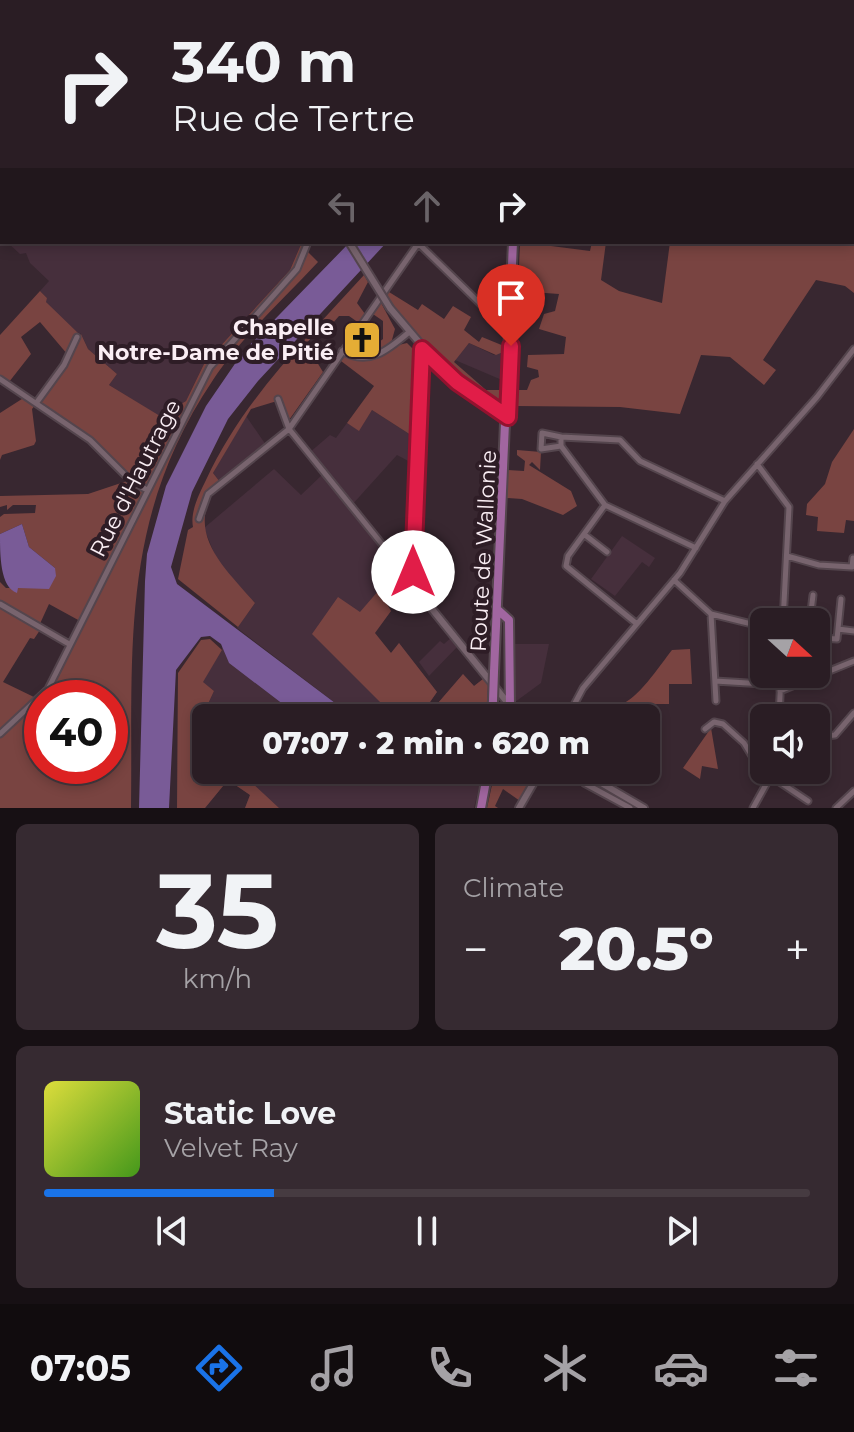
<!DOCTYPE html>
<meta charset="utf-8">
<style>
:root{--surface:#2a1d24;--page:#362a31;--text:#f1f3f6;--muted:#a5a2a6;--line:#463b41;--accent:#1a73e8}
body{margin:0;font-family:Montserrat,sans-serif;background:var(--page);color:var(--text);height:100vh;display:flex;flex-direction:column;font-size:30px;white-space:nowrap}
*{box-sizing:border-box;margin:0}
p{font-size:26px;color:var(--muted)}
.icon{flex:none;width:44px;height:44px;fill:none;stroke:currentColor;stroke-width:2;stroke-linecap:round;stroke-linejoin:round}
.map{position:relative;height:808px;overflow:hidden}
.panel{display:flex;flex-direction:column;gap:16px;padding:16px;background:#171014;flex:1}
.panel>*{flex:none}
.hud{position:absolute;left:0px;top:0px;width:854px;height:244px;box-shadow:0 4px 12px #0003,0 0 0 2px var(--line);background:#2a1d24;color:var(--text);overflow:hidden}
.needle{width:52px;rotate:111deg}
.buttons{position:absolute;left:750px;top:608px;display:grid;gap:16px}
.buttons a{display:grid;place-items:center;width:80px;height:80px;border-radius:12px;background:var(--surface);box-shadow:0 4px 12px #0003,0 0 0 2px var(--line);font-size:40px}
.speed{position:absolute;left:24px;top:680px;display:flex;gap:16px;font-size:40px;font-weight:700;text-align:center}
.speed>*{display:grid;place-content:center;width:104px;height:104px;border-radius:50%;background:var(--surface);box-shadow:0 4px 12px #0003,0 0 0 2px var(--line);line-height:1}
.speed .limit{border:12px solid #d22;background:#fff;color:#111}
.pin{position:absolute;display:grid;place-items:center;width:68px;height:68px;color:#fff;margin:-82px -34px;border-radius:50% 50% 50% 0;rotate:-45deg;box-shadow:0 0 8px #0007}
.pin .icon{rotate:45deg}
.me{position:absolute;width:88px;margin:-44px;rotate:0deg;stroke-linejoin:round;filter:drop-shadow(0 0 6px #0008)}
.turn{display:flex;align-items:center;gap:28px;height:168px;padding:0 40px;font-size:36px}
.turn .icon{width:104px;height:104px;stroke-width:2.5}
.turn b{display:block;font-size:56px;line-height:68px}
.lanes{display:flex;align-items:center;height:76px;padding:0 40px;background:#0003;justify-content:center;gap:40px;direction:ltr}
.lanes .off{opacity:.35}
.big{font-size:60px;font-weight:800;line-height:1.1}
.panel .widget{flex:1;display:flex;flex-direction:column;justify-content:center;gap:12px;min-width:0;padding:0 28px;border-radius:12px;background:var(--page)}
.panel .dial{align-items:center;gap:0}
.dial b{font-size:104px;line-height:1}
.song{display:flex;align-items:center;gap:24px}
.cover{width:96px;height:96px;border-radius:12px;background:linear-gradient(135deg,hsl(60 70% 55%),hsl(100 70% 35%))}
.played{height:8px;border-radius:4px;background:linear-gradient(90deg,var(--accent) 30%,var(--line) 30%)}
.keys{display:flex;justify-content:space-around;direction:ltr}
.heat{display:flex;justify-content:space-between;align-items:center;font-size:44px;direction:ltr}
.panel .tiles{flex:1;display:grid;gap:16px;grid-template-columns:1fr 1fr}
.widget:last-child{grid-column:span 2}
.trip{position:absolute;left:192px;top:704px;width:468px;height:80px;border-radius:12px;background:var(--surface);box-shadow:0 4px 12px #0003,0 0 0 2px var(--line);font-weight:800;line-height:80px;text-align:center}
.dock{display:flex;height:128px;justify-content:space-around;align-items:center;background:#110c0e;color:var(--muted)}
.dock .icon{width:56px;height:56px}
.dock .current{color:var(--accent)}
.dock b{font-size:36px;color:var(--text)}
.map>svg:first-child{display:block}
</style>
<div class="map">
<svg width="854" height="808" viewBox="0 0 854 808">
<rect width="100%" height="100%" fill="#382730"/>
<path fill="#462f3c" d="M7,242H302L290,270L204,364L186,401L159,416L109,385L117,374L88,349L81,334L72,330L45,301L47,298L40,291L49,281L30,263L26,253L20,254Z
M469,343L494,355L503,351L502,380L455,360Z
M372,410L414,437V464L397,455L351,506L309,453L330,435L336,438L347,423L359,430Z
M246,416L266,445L220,482L213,473Z
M274,469L301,495L323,474L398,566L379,590L391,611L374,633L391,653L399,643L437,692L421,715L425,718L463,674L474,686L483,679L488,684L486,718H355L237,628L255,603L218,563L204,528Z
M622,536L655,558L649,567L642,562L615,596L591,579Z
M453,636L458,646L429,676L419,662L440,641L444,644Z
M222,644L229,663L301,718H206V770H483L474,808H245L250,795L228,780L205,808H197L188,781H193L194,733L214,691L202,682L222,650Z
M511,644H549L541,683L511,705Z"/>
<path fill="#794441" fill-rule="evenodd" d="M593,0H854V293L845,286L816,280L763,360L776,370L764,385L730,357L701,355L680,414L620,407L516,406L517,390H527L531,380L539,377L538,370L527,367L528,355L564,354L566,337L539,329L544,314L555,311L559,294L518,291L520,242L590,251L592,242H606L601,280L619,291L662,303L670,242H852V2Z
M302,242H308L306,250L318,262C283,300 241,337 213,380C119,520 133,648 131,808H0V734L48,689L80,621L49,604L38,628L40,630L34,639L30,638L3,682L36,698L0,732V582L6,588H23L55,568L29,547L22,524L0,534V517L4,514L35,513L36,505H13L7,510V505L0,507V496L88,494L133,479L90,437L40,402L68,361L81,334L88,349L117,374L109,385L160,416L186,401L204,364L290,270ZM42,698H110V766H42Z
M364,275L368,282L357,303L365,314L359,323L349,316H339L332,324L326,320L306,344L323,372L289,420L279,395L277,401L251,409L213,473L220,482C182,531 223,566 255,603L238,627L178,579L188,530L193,527C190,512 199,494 206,480C243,400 305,340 364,275Z
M40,291L47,298L46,302L78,333L68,355L40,322L21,337L31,354L9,382L0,377V335Z
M389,292L418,310L422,304L444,319L453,306L471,317L464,330L479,342L482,337L504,346L503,352L496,355L469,343L454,362L486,390H505L504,401L496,405C452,374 415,341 386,295Z
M379,299L395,329L390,347L407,343L415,351L414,437L372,410L359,431L347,423L374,386L341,361L348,351H367L383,339V321L370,312Z
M25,397L36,404L32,409L36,441L34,445L2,455L0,460V413Z
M854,429V521L846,520L844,533L817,531L818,517L806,515L807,504L825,484L832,462Z
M517,450L541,452L540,470L532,462L529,465L571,491L577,506L563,515L522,499L507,498L508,470L524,471L525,461L517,455Z
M379,590L391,611L375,633L391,653L399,643L437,692L421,715L425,718L463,674L474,686L483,679L488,684L486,718H396L312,634L338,597L360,612Z
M210,639L222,650L203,682L214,691L194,734L193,781L204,784L214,770H238L279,808H245L250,795L228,780L205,808H177L178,673L201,640Z
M690,649L692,684H669V704H645V711C627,720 612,720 593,712V706C602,704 611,706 620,704C636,702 660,665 672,650Z
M711,728L718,769L702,766L700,779L683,768Z
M495,771L528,775L530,784L520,801L503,789L495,806L498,808H487Z"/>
<path fill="#795b97" d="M350,242H387L258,381L228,419L192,492L171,567L177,584L355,718H301L229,663L221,644L210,636L201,637L176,670L169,808H139L145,581L147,554L166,486L206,406L243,352Z
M22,524L29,547L55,568L56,576L49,589L18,588L17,593C0,587 0,555 0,534Z"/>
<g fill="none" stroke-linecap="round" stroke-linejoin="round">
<g stroke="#54454d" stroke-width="9">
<path id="minor" d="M305,0L306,2
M160,2V0
M0,128L2,126
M418,243L498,321L511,326
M342,351C368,367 388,350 408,333
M0,379L90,440L130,480L147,490
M278,399L289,429L415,585
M37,402L64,365L77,337
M561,446V437L620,440L640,461L725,501
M561,446L605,505L696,548
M561,446L541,449L542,433L561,437
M757,464L789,507L783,622
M605,505L568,556L566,566L637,624
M199,519L208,494L289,429L419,242
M585,535L607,552
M787,556L819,565L852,567L853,558
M674,580L711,614L764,627
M0,604L69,644
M711,614L716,701
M784,618L822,622L821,638L837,639L841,599
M810,620L813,595
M838,629L854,631
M715,681L781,685
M780,691L854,661
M567,718L583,688L680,573L725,501L817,397L854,349
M779,718L781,674
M705,729L714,722L723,724L744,743L768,782
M0,734L48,689L210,367L297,269L308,242
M816,737L835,735L854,713
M587,775L584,783L630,808
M772,777L808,801
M753,808L774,770
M836,808L854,791"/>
</g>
<g stroke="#54454d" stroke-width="10">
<path id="tertiary" d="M241,0L242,2
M390,308L441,368L507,416
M422,349L414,579L419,593L520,718
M579,770L644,808
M537,779H547L558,770
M519,808L541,770"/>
</g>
<g stroke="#54454d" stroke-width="12">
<path id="primary" d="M523,2V0
M498,610L509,620L510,706
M494,672L513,242
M492,718L493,700
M481,808L488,770"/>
</g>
<use href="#minor" stroke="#78646e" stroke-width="5"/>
<use href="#tertiary" stroke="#78646e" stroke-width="6"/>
<use href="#primary" stroke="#a166a0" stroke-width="8"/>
<g stroke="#9f9198" stroke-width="5">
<path id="rail" d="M618,2L620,0
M671,2L676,0
M0,158H2"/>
</g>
<use href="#rail" stroke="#2e1d26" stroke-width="2" stroke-dasharray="6" stroke-linecap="butt"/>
<g stroke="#54454d" stroke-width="10" stroke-linecap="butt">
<path id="tertiary-bridge" d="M349,242L390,308"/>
</g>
<g stroke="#54454d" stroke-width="12" stroke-linecap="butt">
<path id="primary-bridge" d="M493,700L494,672"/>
</g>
<use href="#tertiary-bridge" stroke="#78646e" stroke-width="6"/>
<use href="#primary-bridge" stroke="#a166a0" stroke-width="8"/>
</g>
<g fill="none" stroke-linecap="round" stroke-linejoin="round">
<g stroke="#92132f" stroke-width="20">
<path id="route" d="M413,572L422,349L457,382L508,417L511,346"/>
</g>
<use href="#route" stroke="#e11d48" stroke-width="14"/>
</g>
<defs>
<g id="church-square" transform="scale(2)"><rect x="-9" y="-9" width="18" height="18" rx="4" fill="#e5ad35" stroke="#2e1d26"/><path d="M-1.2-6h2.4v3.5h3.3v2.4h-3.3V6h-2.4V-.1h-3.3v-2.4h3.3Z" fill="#111"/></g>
</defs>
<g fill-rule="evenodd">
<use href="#church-square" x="362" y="340"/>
</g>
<g text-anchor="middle" stroke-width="8" stroke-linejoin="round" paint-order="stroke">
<g font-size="22" font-weight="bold" fill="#faeef4" stroke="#2e1d26" text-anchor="end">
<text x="334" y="335">Chapelle<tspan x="334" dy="25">Notre-Dame de Pitié</tspan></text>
</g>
<g font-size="22" fill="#faeef4" stroke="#2e1d26">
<text transform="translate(135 478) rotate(-63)" y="8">Rue d'Hautrage</text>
<text transform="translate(483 551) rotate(-87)" y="8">Route de Wallonie</text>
</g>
</g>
</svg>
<div class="buttons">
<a><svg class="needle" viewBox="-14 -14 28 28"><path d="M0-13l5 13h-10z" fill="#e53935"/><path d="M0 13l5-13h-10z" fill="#a5a2a6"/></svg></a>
<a><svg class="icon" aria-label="sound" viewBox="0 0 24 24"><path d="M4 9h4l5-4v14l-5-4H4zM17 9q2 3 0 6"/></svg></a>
</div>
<div class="speed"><div class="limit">40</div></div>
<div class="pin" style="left:511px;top:346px;background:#d93025"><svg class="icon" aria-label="arrive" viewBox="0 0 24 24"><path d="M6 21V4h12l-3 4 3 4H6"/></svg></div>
<svg class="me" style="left:413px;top:572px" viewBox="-20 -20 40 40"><circle r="19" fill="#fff"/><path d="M0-13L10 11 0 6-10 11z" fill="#e11d48"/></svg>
<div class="trip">07:07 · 2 min · 620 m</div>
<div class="hud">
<div class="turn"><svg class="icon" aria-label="right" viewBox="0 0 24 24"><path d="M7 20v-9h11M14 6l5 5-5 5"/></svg><div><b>340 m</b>Rue de Tertre</div></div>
<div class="lanes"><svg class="icon off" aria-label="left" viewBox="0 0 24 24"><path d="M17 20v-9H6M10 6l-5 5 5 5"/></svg><svg class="icon off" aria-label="ahead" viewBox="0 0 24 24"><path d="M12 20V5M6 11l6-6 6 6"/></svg><svg class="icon" aria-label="right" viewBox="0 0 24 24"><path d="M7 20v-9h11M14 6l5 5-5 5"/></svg></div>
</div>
</div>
<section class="panel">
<div class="tiles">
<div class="widget dial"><b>35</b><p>km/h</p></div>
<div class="widget"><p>Climate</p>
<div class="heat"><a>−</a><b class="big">20.5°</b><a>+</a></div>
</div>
<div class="widget">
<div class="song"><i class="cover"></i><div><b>Static Love</b><p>Velvet Ray</p></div></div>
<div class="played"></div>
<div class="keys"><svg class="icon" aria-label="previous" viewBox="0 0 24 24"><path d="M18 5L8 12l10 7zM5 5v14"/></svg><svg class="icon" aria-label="pause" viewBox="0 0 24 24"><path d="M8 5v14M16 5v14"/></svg><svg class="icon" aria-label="next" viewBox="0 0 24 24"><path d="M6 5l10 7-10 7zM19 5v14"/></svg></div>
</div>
</div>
</section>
<nav class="dock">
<b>07:05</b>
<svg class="icon current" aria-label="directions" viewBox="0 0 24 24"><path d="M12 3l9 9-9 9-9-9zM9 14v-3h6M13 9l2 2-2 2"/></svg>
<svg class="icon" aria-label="music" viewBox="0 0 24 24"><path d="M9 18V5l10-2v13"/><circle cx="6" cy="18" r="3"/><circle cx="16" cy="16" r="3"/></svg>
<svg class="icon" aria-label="phone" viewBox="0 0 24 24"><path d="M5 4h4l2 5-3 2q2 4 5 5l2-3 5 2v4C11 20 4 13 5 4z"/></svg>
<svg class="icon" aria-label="climate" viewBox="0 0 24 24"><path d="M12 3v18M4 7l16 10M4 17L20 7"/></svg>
<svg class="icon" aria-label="car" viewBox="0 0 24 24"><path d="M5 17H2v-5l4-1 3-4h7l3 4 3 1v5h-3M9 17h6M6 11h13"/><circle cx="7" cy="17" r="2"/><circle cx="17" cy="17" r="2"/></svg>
<svg class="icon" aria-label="filters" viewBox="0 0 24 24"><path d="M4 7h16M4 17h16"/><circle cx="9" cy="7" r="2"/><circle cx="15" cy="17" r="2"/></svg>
</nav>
